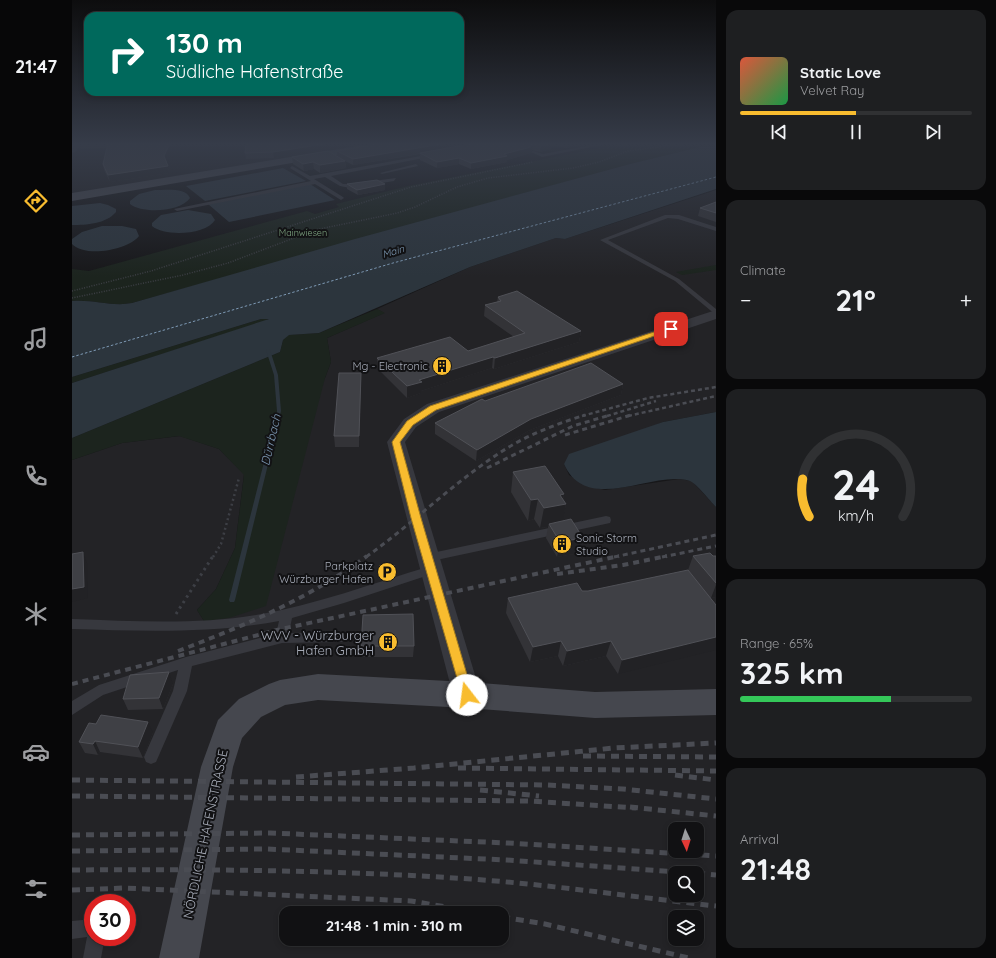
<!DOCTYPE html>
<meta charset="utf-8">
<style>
:root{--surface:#111113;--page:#1e1f21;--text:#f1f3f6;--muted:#9c9da0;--line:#303133;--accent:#f8bc2f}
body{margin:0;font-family:Quicksand,sans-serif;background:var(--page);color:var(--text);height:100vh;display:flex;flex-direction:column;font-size:15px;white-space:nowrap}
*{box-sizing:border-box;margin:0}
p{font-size:13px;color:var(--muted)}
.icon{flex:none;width:22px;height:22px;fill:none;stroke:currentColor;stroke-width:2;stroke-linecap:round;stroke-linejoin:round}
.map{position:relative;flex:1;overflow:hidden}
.panel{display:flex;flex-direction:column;gap:10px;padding:10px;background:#09090a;width:280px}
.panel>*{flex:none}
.banner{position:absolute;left:12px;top:12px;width:380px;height:84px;border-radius:12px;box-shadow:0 2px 6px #0003,0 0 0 1px var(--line);background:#00695c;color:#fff;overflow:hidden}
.needle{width:26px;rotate:176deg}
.fabs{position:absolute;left:596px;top:822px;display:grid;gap:8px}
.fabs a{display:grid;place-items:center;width:36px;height:36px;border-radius:8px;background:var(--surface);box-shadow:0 2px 6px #0003,0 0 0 1px var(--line);font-size:20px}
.speed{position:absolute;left:12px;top:894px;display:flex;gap:8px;font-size:20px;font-weight:700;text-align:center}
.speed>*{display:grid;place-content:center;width:52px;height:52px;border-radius:50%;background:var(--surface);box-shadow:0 2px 6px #0003,0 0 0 1px var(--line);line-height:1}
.speed .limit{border:6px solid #d22;background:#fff;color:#111}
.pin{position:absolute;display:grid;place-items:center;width:34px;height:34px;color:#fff;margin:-17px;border-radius:8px;box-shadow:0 2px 6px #0006}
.me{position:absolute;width:44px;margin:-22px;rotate:345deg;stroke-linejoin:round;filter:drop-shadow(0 0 3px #0008)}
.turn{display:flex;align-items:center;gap:14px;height:84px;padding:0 16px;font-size:18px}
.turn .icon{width:52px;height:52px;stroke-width:2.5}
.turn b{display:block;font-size:28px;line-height:34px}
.big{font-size:30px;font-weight:700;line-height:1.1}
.panel .widget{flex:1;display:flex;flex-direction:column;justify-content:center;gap:6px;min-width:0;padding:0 14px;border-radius:12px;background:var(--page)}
.panel .dial{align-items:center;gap:0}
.dial svg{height:104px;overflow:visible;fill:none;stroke:var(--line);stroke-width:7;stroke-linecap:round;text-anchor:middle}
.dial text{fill:var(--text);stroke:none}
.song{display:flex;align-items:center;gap:12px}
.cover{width:48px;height:48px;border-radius:6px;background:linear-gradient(135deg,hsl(10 70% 55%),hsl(140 70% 35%))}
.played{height:4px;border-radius:2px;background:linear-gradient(90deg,var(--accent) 50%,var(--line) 50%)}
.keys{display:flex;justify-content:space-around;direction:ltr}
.heat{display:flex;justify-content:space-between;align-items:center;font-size:22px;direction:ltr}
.charge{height:6px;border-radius:3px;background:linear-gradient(90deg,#34c759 65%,var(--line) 0)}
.trip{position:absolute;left:207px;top:906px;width:230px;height:40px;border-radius:12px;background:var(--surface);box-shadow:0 2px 6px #0003,0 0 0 1px var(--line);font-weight:700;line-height:40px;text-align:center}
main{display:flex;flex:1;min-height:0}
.tab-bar{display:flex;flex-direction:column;width:72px;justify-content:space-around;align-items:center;background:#070708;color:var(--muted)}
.tab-bar .icon{width:28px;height:28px}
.tab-bar .selected{color:var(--accent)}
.tab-bar b{font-size:18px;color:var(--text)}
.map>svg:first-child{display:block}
</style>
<main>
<nav class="tab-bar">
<b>21:47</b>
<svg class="icon selected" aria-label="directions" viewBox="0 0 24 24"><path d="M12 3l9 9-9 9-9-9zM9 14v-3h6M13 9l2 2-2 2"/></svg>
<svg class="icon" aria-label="music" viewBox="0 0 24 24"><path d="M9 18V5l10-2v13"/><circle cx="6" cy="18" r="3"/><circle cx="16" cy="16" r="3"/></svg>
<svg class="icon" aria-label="phone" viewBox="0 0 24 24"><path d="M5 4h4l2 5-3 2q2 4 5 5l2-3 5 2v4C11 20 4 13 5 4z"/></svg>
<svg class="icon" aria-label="climate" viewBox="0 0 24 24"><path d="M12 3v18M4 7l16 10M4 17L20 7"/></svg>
<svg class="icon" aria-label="car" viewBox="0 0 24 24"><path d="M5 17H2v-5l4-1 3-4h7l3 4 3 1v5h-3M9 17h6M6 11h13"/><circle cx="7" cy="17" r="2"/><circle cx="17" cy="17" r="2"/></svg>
<svg class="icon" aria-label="filters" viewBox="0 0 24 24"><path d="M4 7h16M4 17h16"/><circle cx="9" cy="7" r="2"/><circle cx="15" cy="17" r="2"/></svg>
</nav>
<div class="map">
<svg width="644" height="958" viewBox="0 0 644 958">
<rect width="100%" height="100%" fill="#171719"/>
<path fill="#232326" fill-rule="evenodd" d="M0,143H295L291,145L0,196Z
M644,190V412L591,422L492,464L497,475L514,485L533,490L607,479L620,481L644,507V958H0V460L50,443L108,436L147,449L172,474L163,548L144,589L125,610L132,621L253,378L259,362L255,338L312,313L305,309L398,267L484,238L493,239ZM603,829H625V851H603ZM603,873H625V895H603ZM21,903H55V937H21ZM214,913H430V939H214ZM603,917H625V939H603Z"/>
<path fill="#1c241e" d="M553,143H644V146L628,147L558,164L60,303C40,307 21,299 0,301V269L17,271L235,211L243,214L267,207L264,204L336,186Z
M644,265V270L610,275L604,272Z
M305,309L313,313L255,338L259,362L253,378L194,606L157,618L132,621L125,610L144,589L163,548L172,475L147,449L107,436L50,443L0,460V438L208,352L211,340L216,335L247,333Z
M197,318L193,321L0,383V377L189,319Z"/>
<path fill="#2c353d" d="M644,146V189L493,239L484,238L398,267L247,333L217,335L211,340L208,352L0,438V383L197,319H189L0,377V301C21,299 40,307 60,303L283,239L558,164L628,147Z
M211,168L234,181L133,201L114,186Z
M238,184L263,200L157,222L136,204Z
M83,190C93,190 114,187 118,198C109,212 70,214 58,204V201L67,194Z
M28,203L36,205L44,209V212C34,224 14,225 0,225V206Z
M116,210L139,214L143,220C134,235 93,237 80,226V223L89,215Z
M30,226H50L64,229L67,236C56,250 13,258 0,244V239L10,232Z
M644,412V507C638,501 625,484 618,481C582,469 515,516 492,464L497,454L591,422Z"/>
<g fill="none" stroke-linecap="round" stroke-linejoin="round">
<path fill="#2c353d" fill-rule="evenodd" d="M195,349H197L198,350L206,375L209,411L163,600L162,602H158L157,600L205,411L202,375L194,350Z"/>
<path stroke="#7e9ab5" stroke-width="1" stroke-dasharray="2.5 2" stroke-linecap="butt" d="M0,357L321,263L644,177"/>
<path stroke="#3d3f45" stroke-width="1.5" stroke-dasharray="1 1.5" stroke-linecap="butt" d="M547,145L558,143
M0,291L79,271L339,187L461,162
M0,298L111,275L156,263L243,230L325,213L343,207L385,187L416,178L501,168L527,162L556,151L616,143"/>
<path stroke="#3d3f45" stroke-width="2.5" stroke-dasharray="2 3" stroke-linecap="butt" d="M141,557L149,544L167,478"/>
<path stroke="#3d3f45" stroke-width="3" stroke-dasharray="2.5 4" stroke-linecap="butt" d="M104,614L141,556"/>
<path fill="#37383e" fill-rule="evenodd" d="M531,143H539L470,157L459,152L461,151L471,154Z
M360,154L362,156L259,176L271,184H278L324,178L322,181L278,188L268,186L253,177L242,179L271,197L272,198L269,200L243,184L105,211L102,209L239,181L218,168L220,166L238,176Z
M344,164L346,166L310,174L308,173Z
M593,215H607L644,227V231L606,219L596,218L536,240L607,279L644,309V315L603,281L528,240Z
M534,516L538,517L539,520L538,523L355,562L351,561L349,558L351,555L355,554Z
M359,566L363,567L365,570L363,573L272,603L220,618L217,633L269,632L273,633L275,637L273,641L269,642L210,643L120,666L115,691L84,762L79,764L74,762L72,757L101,691L106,670L31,695L0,715V701L27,685L114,657L204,634L207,621C138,634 69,631 0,629V619C61,621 123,625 184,615C244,605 301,583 359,566Z
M21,919V937H33L29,958H11L15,937L0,939V921Z"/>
<path fill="#37383e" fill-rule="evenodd" d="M2,143H12L3,152L0,153V145Z
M644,310V319L367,412L344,427L333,442L409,695L405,703L395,707L385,703L381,695L315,442L332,419L355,404Z"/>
<path fill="#45474e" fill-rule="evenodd" d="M303,143H324L319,146L0,201V193Z
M246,674L395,682L523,692L644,689V715L523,718L395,708L246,700L213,705L189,717L170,738L161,767L127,958H87L129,767L146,720L167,699L197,684L208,680Z"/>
<path stroke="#4a4c53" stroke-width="2.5" stroke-dasharray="4 3" stroke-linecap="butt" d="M510,416L576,398L644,387
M535,416L584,401
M556,416L644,396"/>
<path stroke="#4a4c53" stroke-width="3" stroke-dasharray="5 4" stroke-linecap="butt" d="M493,435L559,415
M415,468L501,426L538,415
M294,557C343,522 386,478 437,447C460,433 488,423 513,415
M542,557L644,535
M590,557L644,546"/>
<path stroke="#4a4c53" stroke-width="4" stroke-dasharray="6 5" stroke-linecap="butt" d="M485,574L551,565L595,556
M106,651C174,625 236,599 295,556
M0,684L205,630L547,556"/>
<path stroke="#4a4c53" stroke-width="5" stroke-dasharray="8 6" stroke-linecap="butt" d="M511,756L644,757
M386,768L644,771
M603,775L644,780
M224,777L342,768L542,748L644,743
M0,780L475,785L551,789L644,799
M408,790L467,796
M0,796L457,801L564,808
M558,807L644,816
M0,835L198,833L436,843L644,856
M0,851L194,849L435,860L620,873
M0,870C133,869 266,870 399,879C481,885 562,897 644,906
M625,873L644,875
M0,890L53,888L339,901L409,913
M430,917L473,924L617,958"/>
</g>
<path fill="#333337" d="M7,143H102L94,160L96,166L97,173L38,182L32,170L31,164L34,148L8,149Z
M295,143L202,158L174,159L173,153Z
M312,143H527L495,148L479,145V149L468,152L460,150L459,151V153L435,160V162L399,169L387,164L365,168L348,160V154L281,165L273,161L274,168L248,173L242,169L232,171L221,164L220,157H265V151Z
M275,184L313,190L286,195L275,189Z
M644,202V222L626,216L628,208Z
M426,297L509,331L507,342L422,369L420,368L349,391V393L335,398L306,369L305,358L396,351L442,337L412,316L413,305L425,302Z
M289,373V383L287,447H263L262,436Z
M551,384L549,395L458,430L404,461L363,434V423L413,401Z
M441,472L492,494L491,500L494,504L490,521L511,538L508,553L485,557L474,538L476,527L468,528L462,519L456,521L439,492Z
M621,556H644V597L639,598L546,674L534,656L491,666L486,656L458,662L434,613L436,598L516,591L616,570Z
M289,646H342L341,657H290Z
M101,684L91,709L56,710L51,699Z
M81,733L71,758L28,752L26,755L13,753L7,742Z"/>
<path fill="#222225" d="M98,143H102L93,162L92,156Z
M259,143H295L202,158L201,152Z
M375,143H408L281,165V159Z
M480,143L479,149L468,152L469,146Z
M496,143H527L495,148Z
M461,144L460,150L459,151V153L435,160V162L399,169V163L432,154L458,145Z
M387,158V164L365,168V162Z
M273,161L274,168L248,173V165Z
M241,162L242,169L232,171L231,164Z
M96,166L97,173L38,182L36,175Z
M313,184V190L286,195L285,190Z
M509,331L507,342L422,369L423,358Z
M421,357L420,368L349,391V393L335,398V386L347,380Z
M289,373V383L287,447V436Z
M551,384L549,395L458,430L404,461L405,450L459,419Z
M492,494L490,504H494L490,524H477L476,527L468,528L472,508L488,495Z
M466,499L462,519L456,521L459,500Z
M511,538L508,553L485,557L488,542Z
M11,552L15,563L16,598L0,602V589Z
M644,585V597L639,598Z
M644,637V650L546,674L550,660Z
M489,641L486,656L458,662L461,647Z
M539,641L534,656L491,666L495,651Z
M97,672L101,684L91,709L87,698Z
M76,722L81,733L71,758L66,747Z
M23,741L28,752L26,755L21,744Z"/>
<path fill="#3f4045" stroke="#505157" d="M36,143H98L92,156L96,166L36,175L31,164Z
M174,143H259L201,152L173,153Z
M312,143H375L281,159L265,151Z
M403,143H480L469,146L461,144L458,145L459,147L432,154L435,156L399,163L387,158L365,162L348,153Z
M256,151L273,161L248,165L241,162L231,164L220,157Z
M305,180L313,184L285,190L275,184Z
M644,202V213L628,208Z
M445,291L509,331L423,358L421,357L347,380L350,382L335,386L305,358L378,337L396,351L453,333L413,305L429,301L426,297Z
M519,363L551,384L459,419L405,450L363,423L410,399L413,401Z
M267,373H289L287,436H262Z
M473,466L492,494L488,495L494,504L472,508L466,499L459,500L441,472Z
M499,519L511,538L488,542L477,524Z
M11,552L12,587L0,589V554Z
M638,553L641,556H644V583L621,556Z
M616,570L644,605V637L550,660L539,641L495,651L489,641L461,647L436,598L505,583L510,591H516Z
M341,614L342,646H289L291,615Z
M97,672L87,698L51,699L58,675Z
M29,715L76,722L66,747L23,741L21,744L7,742L17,723L24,724Z"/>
<linearGradient id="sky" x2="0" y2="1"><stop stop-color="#0d0d0e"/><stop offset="0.52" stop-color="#363c49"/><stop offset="1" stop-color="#363c49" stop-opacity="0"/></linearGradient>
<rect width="644" height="277" fill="url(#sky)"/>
<path fill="#f8bc2f" stroke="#a17a1f" d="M597,327L603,329L364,410L341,425L328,442L349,518L401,695L399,699L395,701L391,699L339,518L320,442L335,421L358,406Z"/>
<defs>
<g id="building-disc" transform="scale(1)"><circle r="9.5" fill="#f8bc2f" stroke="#121214"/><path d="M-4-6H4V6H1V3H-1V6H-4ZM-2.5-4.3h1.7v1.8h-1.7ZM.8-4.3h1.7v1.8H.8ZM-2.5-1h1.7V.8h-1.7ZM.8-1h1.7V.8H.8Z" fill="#111"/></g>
<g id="parking-disc" transform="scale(1)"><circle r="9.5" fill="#f8bc2f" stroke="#121214"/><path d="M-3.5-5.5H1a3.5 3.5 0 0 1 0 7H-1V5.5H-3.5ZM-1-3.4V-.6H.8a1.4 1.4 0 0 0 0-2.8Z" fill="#111"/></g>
</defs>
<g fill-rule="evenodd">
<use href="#building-disc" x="370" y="366"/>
<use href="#building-disc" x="490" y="544"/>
<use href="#parking-disc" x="315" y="572"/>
<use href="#building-disc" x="316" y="642"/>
</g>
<g text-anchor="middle" stroke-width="4" stroke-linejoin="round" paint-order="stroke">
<g font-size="9" fill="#7fa582" stroke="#121214">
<text x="231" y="236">Mainwiesen</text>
</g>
<g font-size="10" font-style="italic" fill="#7e9ab5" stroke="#121214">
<text transform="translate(321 251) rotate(-16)" y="4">Main</text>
</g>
<g font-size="11" fill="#a8adb9" stroke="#121214" text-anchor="end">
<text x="356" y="370">Mg - Electronic</text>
<text x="504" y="542" text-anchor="start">Sonic Storm<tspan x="504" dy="13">Studio</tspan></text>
<text x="301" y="570">Parkplatz<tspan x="301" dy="13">Würzburger Hafen</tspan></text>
</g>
<g font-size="12" font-style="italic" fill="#7e9ab5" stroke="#121214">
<text transform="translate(199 440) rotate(-77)" y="4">Dürrbach</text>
</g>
<g font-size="13" fill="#a8adb9" stroke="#121214" text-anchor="end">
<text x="302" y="640">WVV - Würzburger<tspan x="302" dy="15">Hafen GmbH</tspan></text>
</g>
<g font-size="13" fill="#a8adb9" stroke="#121214">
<text transform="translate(133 834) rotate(-78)" y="5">NÖRDLICHE HAFENSTRASSE</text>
</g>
</g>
</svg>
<div class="fabs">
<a><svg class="needle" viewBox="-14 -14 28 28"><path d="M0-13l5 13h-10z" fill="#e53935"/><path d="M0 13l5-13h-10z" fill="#9c9da0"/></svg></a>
<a><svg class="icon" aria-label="search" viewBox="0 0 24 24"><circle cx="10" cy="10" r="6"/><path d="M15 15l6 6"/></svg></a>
<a><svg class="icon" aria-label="layers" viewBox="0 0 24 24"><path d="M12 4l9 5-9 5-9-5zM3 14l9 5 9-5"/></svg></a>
</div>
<div class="speed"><div class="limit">30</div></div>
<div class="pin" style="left:599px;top:329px;background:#d93025"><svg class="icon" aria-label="arrive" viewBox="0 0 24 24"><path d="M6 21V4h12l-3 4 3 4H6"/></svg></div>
<svg class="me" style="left:395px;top:695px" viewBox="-20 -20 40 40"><circle r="19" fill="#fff"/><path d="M0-13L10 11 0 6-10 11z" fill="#f8bc2f"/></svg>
<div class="trip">21:48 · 1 min · 310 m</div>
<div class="banner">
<div class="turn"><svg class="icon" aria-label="right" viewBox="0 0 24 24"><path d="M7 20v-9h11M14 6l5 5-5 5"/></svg><div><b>130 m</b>Südliche Hafenstraße</div></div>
</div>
</div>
<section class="panel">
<div class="widget">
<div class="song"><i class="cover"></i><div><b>Static Love</b><p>Velvet Ray</p></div></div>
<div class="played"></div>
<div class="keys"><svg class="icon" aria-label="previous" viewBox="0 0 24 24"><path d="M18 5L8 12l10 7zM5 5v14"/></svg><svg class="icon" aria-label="pause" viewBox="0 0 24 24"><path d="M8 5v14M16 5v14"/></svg><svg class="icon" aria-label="next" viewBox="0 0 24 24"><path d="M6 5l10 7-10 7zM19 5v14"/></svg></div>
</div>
<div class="widget"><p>Climate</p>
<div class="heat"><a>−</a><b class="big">21°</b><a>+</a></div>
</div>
<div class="widget dial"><svg viewBox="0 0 100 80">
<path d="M14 69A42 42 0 1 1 86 69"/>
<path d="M14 69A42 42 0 0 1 9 40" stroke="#f8bc2f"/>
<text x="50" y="56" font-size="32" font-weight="700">24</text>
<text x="50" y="72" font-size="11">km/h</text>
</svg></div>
<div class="widget"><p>Range · 65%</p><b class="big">325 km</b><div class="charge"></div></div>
<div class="widget"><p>Arrival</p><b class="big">21:48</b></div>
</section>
</main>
